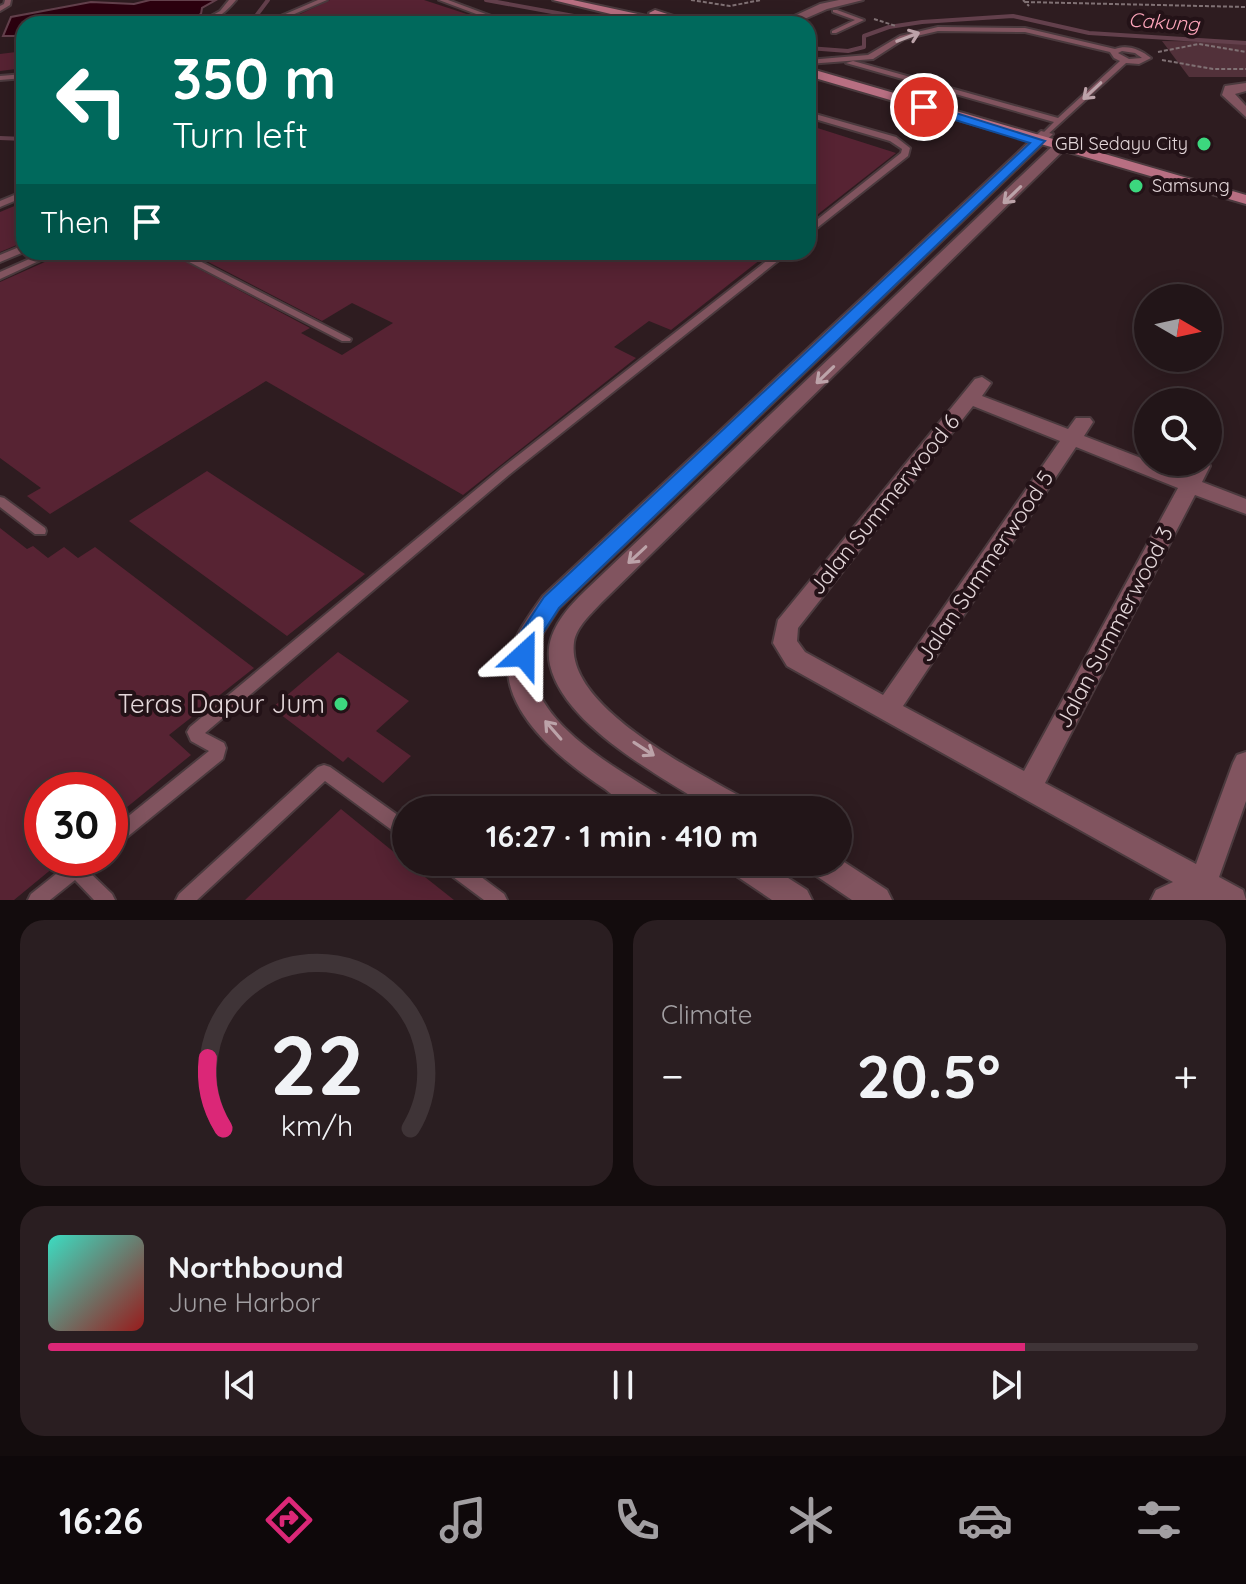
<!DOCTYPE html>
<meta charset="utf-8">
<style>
:root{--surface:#221518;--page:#2a1e21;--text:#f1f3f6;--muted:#a29fa2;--line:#3f3437;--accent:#db2777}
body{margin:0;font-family:Quicksand,sans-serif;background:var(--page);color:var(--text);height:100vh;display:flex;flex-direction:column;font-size:30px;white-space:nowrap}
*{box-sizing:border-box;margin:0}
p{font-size:26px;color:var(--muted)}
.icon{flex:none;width:44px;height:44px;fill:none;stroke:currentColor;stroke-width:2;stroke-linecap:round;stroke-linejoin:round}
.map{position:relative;height:900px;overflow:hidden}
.drawer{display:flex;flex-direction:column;gap:20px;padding:20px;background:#130c0d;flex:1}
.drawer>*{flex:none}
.hud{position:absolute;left:16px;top:16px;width:800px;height:244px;border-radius:24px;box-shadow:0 4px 20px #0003,0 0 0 2px var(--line);background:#00695c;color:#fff;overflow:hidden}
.needle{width:52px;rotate:99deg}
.tools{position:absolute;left:1134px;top:284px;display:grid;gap:16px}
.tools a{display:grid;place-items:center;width:88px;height:88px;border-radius:50%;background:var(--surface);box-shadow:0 4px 20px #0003,0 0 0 2px var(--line);font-size:40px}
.speed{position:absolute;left:24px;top:772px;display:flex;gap:16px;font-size:40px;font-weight:700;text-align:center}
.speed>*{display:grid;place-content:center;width:104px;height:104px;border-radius:50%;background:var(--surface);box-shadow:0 4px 20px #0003,0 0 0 2px var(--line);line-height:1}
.speed .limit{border:12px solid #d22;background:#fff;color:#111}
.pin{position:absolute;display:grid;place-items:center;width:68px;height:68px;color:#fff;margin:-34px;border:4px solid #fff;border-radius:50%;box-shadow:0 2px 8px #0007}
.me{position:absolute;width:88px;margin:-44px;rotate:24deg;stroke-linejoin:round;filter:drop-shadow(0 0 6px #0008)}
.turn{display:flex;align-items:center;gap:28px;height:168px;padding:0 24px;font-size:36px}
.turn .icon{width:104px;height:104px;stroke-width:2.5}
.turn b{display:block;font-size:56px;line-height:68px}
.then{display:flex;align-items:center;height:76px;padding:0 24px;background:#0003;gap:16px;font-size:30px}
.big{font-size:60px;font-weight:800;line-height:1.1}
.drawer .widget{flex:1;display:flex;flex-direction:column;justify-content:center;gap:12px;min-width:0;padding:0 28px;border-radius:24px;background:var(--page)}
.drawer .dial{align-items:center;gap:0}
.dial svg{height:208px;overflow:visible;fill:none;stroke:var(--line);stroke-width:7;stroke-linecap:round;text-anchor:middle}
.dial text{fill:var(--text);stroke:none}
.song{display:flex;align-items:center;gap:24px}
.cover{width:96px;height:96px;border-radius:12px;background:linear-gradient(135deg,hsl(170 70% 55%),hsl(0 70% 35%))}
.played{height:8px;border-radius:4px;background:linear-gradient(90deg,var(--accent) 85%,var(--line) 85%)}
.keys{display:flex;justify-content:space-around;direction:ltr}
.heat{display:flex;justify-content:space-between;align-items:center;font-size:44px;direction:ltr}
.drawer .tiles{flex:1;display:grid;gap:20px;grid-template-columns:1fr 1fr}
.widget:last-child{grid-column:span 2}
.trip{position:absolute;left:392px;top:796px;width:460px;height:80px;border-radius:40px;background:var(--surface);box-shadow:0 4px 20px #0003,0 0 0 2px var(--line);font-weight:800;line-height:80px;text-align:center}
.menu{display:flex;height:128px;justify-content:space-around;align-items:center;background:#0e080a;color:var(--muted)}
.menu .icon{width:56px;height:56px}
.menu .active{color:var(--accent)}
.menu b{font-size:36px;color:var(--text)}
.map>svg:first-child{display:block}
</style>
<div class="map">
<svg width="1246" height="900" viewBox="0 0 1246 900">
<rect width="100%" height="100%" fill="#2e1c20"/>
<path fill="#52313a" d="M1162,41L1246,42V77H1189Z"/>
<path fill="#2c000f" stroke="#63404c" stroke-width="2" d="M150,0H216L202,8L201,14L182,24L136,18L89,24H24V36H3L11,17L91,2L134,4Z"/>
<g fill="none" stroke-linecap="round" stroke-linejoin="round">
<path stroke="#63404c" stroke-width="4" d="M486,0L618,24
M250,24L268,0
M808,48L848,51L864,47V36L889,27L922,22L1013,16L1089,33L1246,43
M0,138L24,139"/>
</g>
<path fill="#572333" d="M330,0H424L488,21L279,24Z
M24,51V68L0,71V54Z
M808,125L896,153L808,222Z
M24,202V242L0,252V212Z
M67,252H167L310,328L301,333L342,355L393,323L352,303L322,321L189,252H770L671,330L649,321L614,347L636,358L463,495L266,381L50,514L27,496L41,488L0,458V282Z
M207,471L365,574L287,636L129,521Z
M0,528L27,549L33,546L48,558L64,547L78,558L95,547L254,668L169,735L191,755L110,821V790H42V858H65L14,900H0Z
M338,652L409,701L376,731L411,756L383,783L348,757L343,762L272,708Z
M341,809L406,862L454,900H245Z"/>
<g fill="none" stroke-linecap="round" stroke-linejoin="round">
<g stroke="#4b3a3e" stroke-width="4">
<path id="lane" d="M5,0H11L10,5L0,11V6L4,4Z
M229,0H236C226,12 213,24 197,24L220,11Z
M318,0H327L271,24H262Z
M439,0H448L513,24H503Z
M833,10H837L864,20L836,33H832V31L855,20L833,12Z
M938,27L1025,28L1115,49C1128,44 1141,50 1151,58L1139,64L1126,63L1046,136L1042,134L1054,122L846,63L853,61L1058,118L1120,61L1114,58L1110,52L1025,32L938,31L904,39L873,59L808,64V60L868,55L900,36ZM1122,51L1135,53L1142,58L1129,59L1118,53Z
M24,74V78L0,80V76Z
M21,109H24V126L20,124Z
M808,112L896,137L910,148L908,156L808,235V227L901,153L902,149L890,141L808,117Z
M24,191V197L0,207V201Z
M24,245V252L0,262V255Z
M45,252H58L0,279V272Z
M170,252H182L351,339L350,341H342Z
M778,252H789L510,474L205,733L224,743L226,748L223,759L116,846L110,849V831L209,751L191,741L187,732L190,727L502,468Z
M0,497L4,498L45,528L46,531L45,534H35L0,507Z
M324,765L330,767L406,821V839L400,836L325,781L197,900H176L179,894L318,767Z
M76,858H97L95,864L87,870L112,894L115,900H94L75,880L50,900H28L31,894Z
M439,862H461L504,894L507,900H484L441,868Z"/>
</g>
<g stroke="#4b3a3e" stroke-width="4">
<path id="street" d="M839,0H863L827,9L793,24H777L820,4Z
M1246,83V91L1235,94L1246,106V117L1222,95L1225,86Z
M1041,131L1053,134L559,608C548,625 534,643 533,664C530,724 626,774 669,801L673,810C662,810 646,813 636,810C625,806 614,796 605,789C567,764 507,718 508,667C509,641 529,616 543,596Z
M1062,137L1074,140L602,602C592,613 576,627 574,642C565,708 699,772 748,801L752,810C741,810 725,813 714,810C704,807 692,796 683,791C639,764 562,718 550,665C543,635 566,609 586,590Z
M982,377L991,383L982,396L1068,429L1076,418H1090L1093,422L1084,436L1185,475L1192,462H1208L1210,466L1202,482L1246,499V514L1195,495L1045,783L1196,864L1233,763L1237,755L1246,752V801L1219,877L1243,890L1246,900H1151L1156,890L1173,882L787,666L773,643L778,620L975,379ZM973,406L1060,441L883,695L805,652L797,641L798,628ZM1076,447L1178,488L1024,771L903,706Z
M838,858L887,890L892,900H852L809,871L805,862H838Z
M725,862H763L807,890L812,900H772L729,871Z"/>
</g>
<g stroke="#4b3a3e" stroke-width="4">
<path id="secondary" d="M553,0H573L670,21L651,15L649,13L655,10L698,24H652Z
M808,68L1246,195V204L808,76Z"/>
</g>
<path stroke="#807174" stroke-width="2" stroke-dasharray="4 2" stroke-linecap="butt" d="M691,0L730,6L761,0
M1023,0L1029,6
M1025,2L1246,7
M874,19L896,26
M1158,52L1199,44L1246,52
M1162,60L1213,69H1246"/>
<use href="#lane" fill="#81545f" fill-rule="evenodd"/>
<use href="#street" fill="#81545f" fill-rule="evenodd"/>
<use href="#secondary" fill="#b86f82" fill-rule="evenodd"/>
</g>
<defs><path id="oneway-shaft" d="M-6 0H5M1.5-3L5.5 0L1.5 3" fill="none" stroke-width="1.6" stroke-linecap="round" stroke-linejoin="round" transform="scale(2)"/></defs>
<g stroke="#bca3a9">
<use href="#oneway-shaft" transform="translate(908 37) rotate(-21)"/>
<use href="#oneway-shaft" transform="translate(1092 91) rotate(137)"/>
<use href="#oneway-shaft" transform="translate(1012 195) rotate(136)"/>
<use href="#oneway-shaft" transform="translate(825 375) rotate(136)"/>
<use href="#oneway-shaft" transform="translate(637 555) rotate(137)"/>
<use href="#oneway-shaft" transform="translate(553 730) rotate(-131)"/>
<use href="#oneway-shaft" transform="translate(644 749) rotate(33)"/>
</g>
<path fill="#1a73e8" stroke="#114b97" stroke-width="2" d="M924,103L1045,141L559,608L539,639L532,662H516L513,655L517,638L544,597L1030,143L919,109L918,107Z"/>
<g fill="#3cd77e" stroke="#231217" stroke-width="3">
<circle cx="1204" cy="144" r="8"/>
<circle cx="1136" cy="186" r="8"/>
<circle cx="341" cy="704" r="8"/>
</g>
<g text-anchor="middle" stroke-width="8" stroke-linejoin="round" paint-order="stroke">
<g font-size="18" fill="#e4d7da" stroke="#231217" text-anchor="end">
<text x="1188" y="150">GBI Sedayu City</text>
<text x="1152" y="192" text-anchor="start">Samsung</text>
</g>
<g font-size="20" font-style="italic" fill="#fea5bb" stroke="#231217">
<text transform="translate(1164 22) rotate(4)" y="7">Cakung</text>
</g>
<g font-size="22" fill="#e4d7da" stroke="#231217">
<text transform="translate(884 504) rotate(-51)" y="8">Jalan Summerwood 6</text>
<text transform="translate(985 566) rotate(-56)" y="8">Jalan Summerwood 5</text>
<text transform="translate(1114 627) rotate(-62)" y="8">Jalan Summerwood 3</text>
</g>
<g font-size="26" fill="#e4d7da" stroke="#231217" text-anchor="end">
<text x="325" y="713">Teras Dapur Jum</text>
</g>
</g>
</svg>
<div class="tools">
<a><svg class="needle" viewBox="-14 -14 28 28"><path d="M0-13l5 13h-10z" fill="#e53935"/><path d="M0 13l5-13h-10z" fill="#a29fa2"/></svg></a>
<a><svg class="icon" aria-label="search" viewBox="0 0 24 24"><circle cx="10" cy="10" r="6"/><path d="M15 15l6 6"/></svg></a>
</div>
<div class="speed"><div class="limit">30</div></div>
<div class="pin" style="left:924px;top:107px;background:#d93025"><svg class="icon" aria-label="arrive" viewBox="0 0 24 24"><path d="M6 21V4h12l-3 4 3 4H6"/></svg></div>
<svg class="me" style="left:524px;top:655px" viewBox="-20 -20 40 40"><path d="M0-17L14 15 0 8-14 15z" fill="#1a73e8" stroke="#fff" stroke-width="4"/></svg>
<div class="trip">16:27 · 1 min · 410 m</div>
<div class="hud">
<div class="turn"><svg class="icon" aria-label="left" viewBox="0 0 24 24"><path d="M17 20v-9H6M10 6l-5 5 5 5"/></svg><div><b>350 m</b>Turn left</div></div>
<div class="then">Then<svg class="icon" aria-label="arrive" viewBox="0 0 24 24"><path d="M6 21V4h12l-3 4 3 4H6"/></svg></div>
</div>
</div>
<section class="drawer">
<div class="tiles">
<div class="widget dial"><svg viewBox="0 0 100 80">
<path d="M14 69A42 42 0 1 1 86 69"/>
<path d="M14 69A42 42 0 0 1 8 42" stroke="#db2777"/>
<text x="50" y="56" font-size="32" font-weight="700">22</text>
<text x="50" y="72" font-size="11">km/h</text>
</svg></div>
<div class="widget"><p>Climate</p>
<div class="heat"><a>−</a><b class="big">20.5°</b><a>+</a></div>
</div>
<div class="widget">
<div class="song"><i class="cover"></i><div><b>Northbound</b><p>June Harbor</p></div></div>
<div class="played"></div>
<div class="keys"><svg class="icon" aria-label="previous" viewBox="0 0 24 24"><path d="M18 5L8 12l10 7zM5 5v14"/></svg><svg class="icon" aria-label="pause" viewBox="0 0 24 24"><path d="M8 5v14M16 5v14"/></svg><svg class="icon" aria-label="next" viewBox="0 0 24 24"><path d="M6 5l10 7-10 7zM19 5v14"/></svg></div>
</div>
</div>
</section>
<nav class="menu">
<b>16:26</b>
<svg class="icon active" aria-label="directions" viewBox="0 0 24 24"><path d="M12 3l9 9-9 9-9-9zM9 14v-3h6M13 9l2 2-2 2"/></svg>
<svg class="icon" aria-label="music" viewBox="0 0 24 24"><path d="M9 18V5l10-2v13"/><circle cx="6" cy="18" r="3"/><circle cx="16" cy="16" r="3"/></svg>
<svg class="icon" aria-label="phone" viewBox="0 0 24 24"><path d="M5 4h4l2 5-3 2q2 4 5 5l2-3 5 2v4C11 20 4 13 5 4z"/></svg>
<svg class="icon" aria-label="climate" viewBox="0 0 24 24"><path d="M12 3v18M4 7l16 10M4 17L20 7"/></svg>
<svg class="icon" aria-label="car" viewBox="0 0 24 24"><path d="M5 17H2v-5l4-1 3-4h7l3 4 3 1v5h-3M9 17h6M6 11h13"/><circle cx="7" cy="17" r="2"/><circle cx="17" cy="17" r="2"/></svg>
<svg class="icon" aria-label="filters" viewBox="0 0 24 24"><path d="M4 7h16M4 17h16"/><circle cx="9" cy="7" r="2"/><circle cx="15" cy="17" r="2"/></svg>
</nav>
